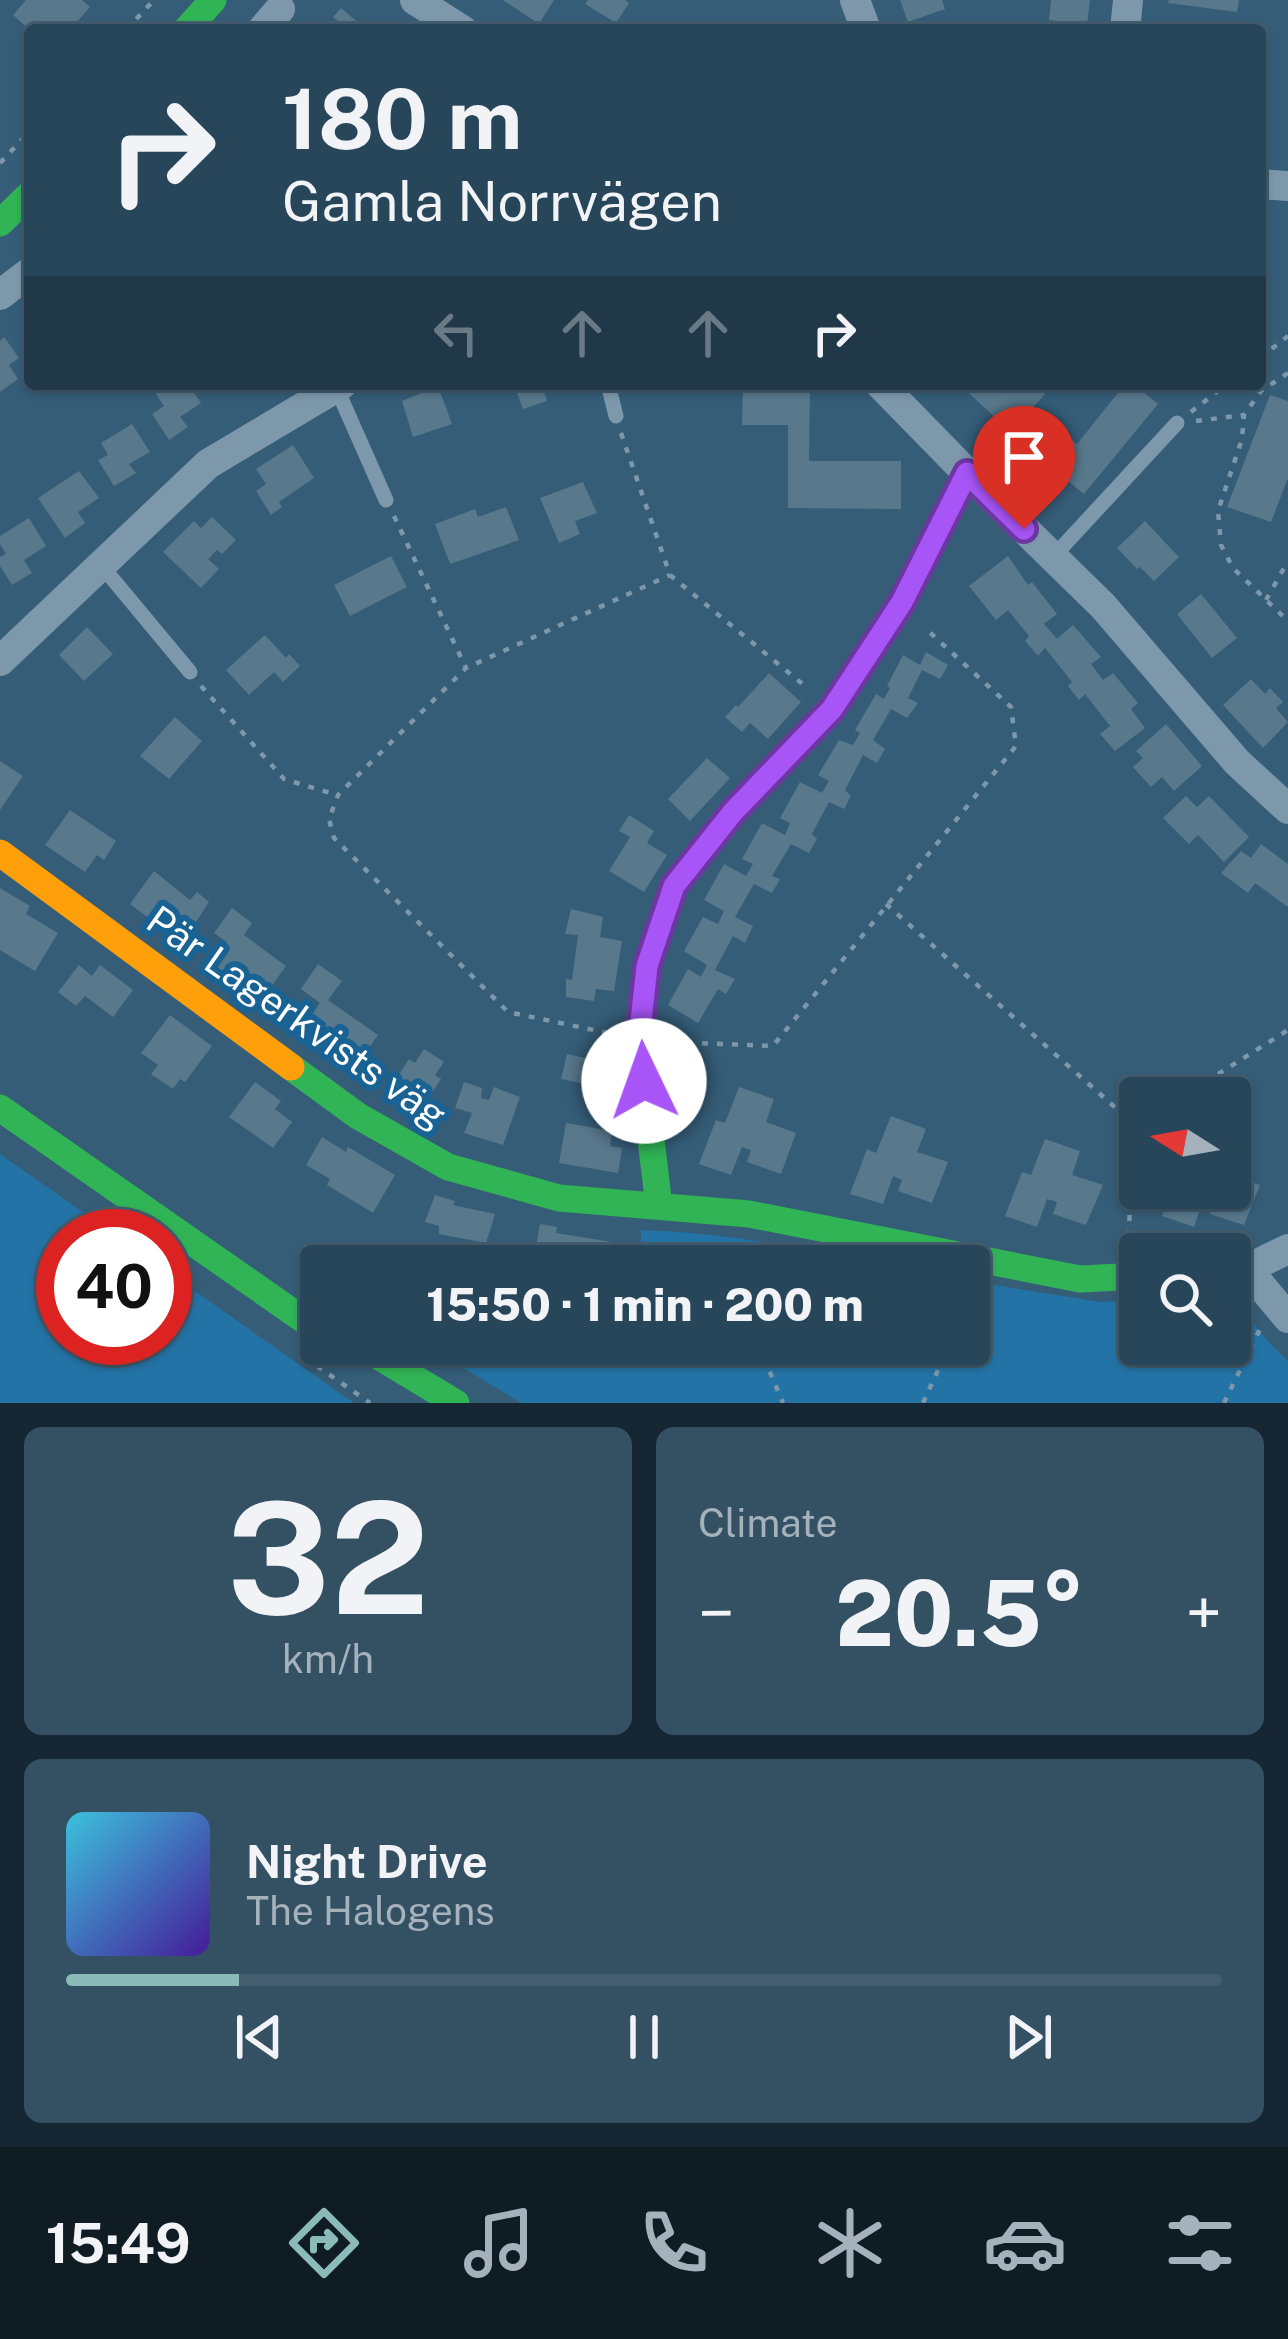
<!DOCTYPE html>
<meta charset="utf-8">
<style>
:root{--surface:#28465a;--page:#345063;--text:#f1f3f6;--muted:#a5b1bb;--line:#445e70;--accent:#8bbbb9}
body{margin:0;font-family:"Public Sans",sans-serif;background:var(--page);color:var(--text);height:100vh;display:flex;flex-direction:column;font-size:45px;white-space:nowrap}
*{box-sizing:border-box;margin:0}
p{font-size:39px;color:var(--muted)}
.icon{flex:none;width:66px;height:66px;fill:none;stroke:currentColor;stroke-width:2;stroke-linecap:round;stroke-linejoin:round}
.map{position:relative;height:1403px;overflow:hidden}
.panel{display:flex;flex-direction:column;gap:24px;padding:24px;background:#162632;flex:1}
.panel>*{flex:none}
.banner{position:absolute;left:24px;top:24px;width:1242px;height:366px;border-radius:12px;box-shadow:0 3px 9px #0004,0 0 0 3px var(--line);background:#28465a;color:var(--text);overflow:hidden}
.needle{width:78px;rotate:281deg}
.fabs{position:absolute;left:1119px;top:1077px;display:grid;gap:24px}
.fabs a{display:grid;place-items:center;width:132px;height:132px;border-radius:12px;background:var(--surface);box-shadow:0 3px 9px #0004,0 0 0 3px var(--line);font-size:60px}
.speed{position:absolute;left:36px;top:1209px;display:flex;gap:24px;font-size:60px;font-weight:700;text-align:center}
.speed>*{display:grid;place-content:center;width:156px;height:156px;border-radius:50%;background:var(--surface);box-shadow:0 3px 9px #0004,0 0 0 3px var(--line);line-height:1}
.speed .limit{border:18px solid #d22;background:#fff;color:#111}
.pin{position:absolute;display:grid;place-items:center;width:102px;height:102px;color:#fff;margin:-123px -51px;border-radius:50% 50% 50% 0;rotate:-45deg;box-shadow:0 0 12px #0007}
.pin .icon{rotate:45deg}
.me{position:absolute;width:132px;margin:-66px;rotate:357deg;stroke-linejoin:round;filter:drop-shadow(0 0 9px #0008)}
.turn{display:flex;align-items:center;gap:42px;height:252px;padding:0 60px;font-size:54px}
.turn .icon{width:156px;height:156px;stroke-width:2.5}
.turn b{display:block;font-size:84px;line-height:102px}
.lanes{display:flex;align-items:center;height:114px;padding:0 60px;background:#0003;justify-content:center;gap:60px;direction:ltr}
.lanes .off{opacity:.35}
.big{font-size:90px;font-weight:800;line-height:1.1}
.panel .card{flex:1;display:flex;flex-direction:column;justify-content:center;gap:18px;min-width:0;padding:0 42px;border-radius:18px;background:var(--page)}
.panel .dial{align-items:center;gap:0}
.dial b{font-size:156px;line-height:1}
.song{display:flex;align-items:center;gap:36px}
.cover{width:144px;height:144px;border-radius:18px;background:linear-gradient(135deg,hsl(190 70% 55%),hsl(260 70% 35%))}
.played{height:12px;border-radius:6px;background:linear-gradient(90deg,var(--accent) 15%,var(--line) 15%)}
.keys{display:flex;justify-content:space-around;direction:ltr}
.heat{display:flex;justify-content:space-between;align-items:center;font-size:66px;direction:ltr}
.panel .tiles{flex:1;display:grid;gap:24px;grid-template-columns:1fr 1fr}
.card:last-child{grid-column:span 2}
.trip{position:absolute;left:300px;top:1245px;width:690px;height:120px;border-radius:12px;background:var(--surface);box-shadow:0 3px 9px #0004,0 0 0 3px var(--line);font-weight:800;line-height:120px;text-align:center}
.tab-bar{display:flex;height:192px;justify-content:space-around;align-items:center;background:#101c24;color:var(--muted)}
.tab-bar .icon{width:84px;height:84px}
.tab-bar .on{color:var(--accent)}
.tab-bar b{font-size:54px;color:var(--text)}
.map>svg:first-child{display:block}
</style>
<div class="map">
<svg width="1288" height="1403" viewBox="0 0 1288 1403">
<rect width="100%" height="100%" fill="#355d78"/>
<path fill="#2473a6" d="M0,1154L117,1236H63V1338H165V1270L354,1403H0Z
M641,1230C725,1233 804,1247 886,1266H641Z
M969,1281L1100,1302L1140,1300V1344H1230V1295L1271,1345L1288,1361V1403H521L460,1366L592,1356L613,1344H969Z"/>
<path fill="#58788c" d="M26,0H82L90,7L70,30H63L58,26L55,30H30L13,15Z
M503,0H554L539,24Z
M588,0H625L629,3L616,23L585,4Z
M900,0H942L945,9L908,22Z
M1051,0H1090L1087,25L1049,20Z
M1169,0H1239L1237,12L1168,3Z
M341,8L367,30H332L339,22L333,17Z
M4,337L19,358L9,365L18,379L0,392V341Z
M170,384H188L201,403L180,417L188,427L169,440L152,414L164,406L156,394Z
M514,384H564V385L544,392L547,401L523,409Z
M743,384H810L809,461H901V509L788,508V425H742Z
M959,384H1035L1045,394L1011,432Z
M1125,384H1133L1158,404L1084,494L1037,456L1060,429L1077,444Z
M438,386L452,424L413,437L402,401Z
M1270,395L1288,401V478L1271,522L1227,507Z
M132,424L150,452L129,464L136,473L114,486L98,460L108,455L101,443Z
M293,445L314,478L279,502L282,507L271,515L256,491L266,484L256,469Z
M79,471L99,498L78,512L85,523L65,538L38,498Z
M583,482L597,513L575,521L580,534L559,543L540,498Z
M506,507L519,540L450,564L435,524L475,509L478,517Z
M212,517L236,540L222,554L217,550L208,559L219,569L201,588L163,552L194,521L201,528Z
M29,518L46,546L24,560L32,573L12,585L0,566V557L6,554L0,544V536Z
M1145,521L1179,557L1154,581L1140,567L1137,569L1117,548Z
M391,556L407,587L350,616L334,585Z
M1008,556L1028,585L1032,582L1057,614L1044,624L1057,639L1073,625L1101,657L1091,664L1103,680L1113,673L1138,703L1131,709L1145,728L1115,751L1100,734L1110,726L1085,694L1079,700L1068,686L1072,682L1045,648L1038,656L1025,641L1029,636L1008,610L996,620L969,586Z
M1201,594L1237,638L1212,658L1177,614Z
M87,627L113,654L84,681L59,655Z
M265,635L286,658L289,654L300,666L283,682L274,672L249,695L226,670Z
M926,652L948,665L940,679L922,670L908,698L918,703L907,718L891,709L873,740L885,749L877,763L863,755L845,790L851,796L844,809L829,802L812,834L817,839L809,853L791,844L772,876L780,879L772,893L754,884L735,917L753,926L745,943L733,936L715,970L735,979L726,994L718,989L698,1023L668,1005L688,969L701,977L707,965L684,951L703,917L718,924L724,911L704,900L724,864L746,876L753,864L742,859L762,823L785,835L790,823L780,818L800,782L822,793L829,781L818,775L839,740L853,745L860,733L855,730L876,694L884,699L890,688L887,686L903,655L920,665Z
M769,673L801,702L768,739L750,723L742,732L725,717L736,705L738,707Z
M1251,679L1265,694L1270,688L1283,702L1276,708L1288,722L1263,748L1223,705Z
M175,717L202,741L169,779L140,756Z
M1166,724L1202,766L1174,791L1162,777L1151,787L1133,767L1143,758L1136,751Z
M707,758L730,778L690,821L668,799Z
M0,761L23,776L0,810Z
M1186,796L1197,807L1209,796L1249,837L1224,862L1198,835L1189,844L1163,818Z
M70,810L116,841L104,860L97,855L85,872L45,845Z
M629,815L654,831L647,843L667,855L644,892L609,871L630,837L619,831Z
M1261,844L1288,864V907L1255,883L1248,893L1221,873L1241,851L1251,858Z
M154,871L190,900L197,892L209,902L194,925L184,917L171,935L130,904Z
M0,888L30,906L26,914L58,933L35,971L0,950Z
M232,908L252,923L244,935L286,966L270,988L259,980L250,992L211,964L227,942L214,933Z
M571,909L603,917L600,937L622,941L614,991L596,989L594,1001L566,997V979L572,980L578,935L565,934Z
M318,964L342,981L328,1000L378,1035L358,1064L326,1042L322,1048L300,1032L320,1003L301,989Z
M79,965L92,976L100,965L133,990L113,1017L85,996L76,1006L58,992Z
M170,1015L212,1046L185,1082L180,1079L173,1089L151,1074L158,1065L141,1053Z
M424,1049L444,1062L435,1075L441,1079L423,1107L391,1087L409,1059L415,1063Z
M567,1054L595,1060L590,1085L561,1079Z
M255,1082L281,1101L275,1109L292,1122L273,1148L229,1117Z
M464,1082L482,1088L481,1098L489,1100L494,1087L520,1097L503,1145L464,1133L472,1113L455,1108Z
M739,1087L774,1099L766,1122L796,1133L781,1174L747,1162L751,1150L742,1147L731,1175L699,1164L716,1120L725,1123Z
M891,1116L926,1129L917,1152L948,1162L932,1203L898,1191L902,1180L893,1176L883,1204L850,1194L867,1149L876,1153Z
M566,1123L612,1131L610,1146L622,1148L618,1173L559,1163Z
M322,1137L346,1152L348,1147L395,1175L373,1213L327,1185L330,1179L306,1165Z
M1045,1139L1080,1151L1072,1175L1103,1185L1086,1225L1053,1214L1057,1202L1047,1199L1037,1227L1005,1216L1022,1172L1031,1175Z
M1230,1175L1260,1185L1244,1225L1210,1214L1214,1202L1204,1198L1194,1227L1162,1216L1172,1188H1230Z
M435,1195L455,1201L453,1205L495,1214L486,1243L439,1234V1226L425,1222Z
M540,1224L557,1227L556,1233L618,1243L614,1266H548L533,1263Z"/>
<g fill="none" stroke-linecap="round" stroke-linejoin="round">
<path stroke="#7d98ab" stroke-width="4.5" stroke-dasharray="6 9" stroke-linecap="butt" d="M126,30L154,0
M0,163L30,131
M1260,358L1288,336
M1288,373L1261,391L1244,415L1242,439L1218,511L1221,545L1233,568L1288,621
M1191,412L1227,384
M1196,421L1244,415
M621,433L670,575L805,686
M394,516L466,668
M1266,600L1288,561
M201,686L284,779L337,795
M886,904L1127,1118L1131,1128L1129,1245
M608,1033L508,1012L334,838L329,819L338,795L466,668L670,575
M672,1042L773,1046L1016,746L1011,707L925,628
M1180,1098L1288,1030
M699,1243L715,1266
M758,1344L783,1403
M317,1366L370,1403
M923,1403L950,1344
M1224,1403L1260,1329"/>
<path stroke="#7d98ab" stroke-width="15" d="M608,384L616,416
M336,387L386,500
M1053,557L1177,423
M101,565L190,672"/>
<path stroke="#7d98ab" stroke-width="30" d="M415,0L462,30
M855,0L866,30
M262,30L280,9
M1125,30L1128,0
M1260,184L1288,186
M0,295L30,272
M880,384L967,473L1103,606L1237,762L1288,809
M0,661L208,464L342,384
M1247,1269L1288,1318
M1230,1270L1247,1269L1288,1249"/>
<path stroke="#30b455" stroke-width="27" d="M186,30L213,0
M0,223L30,194
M291,1067L358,1116L448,1167L559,1198L749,1214L1080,1279L1140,1276
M0,1108L321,1332
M659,1206L639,1040L647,966L674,886L733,812L832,709L902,602L967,473
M358,1344L456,1403"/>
<path stroke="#ff9f0a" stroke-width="27" d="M0,853L291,1067"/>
</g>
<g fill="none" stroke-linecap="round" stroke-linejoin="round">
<g stroke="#6d37a1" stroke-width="30">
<path id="route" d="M644,1081L639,1040L647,966L674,886L733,812L832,709L902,602L967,473L1024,529"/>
</g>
<use href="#route" stroke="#a855f7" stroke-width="21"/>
</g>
<g text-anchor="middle" stroke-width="12" stroke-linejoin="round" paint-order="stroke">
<g font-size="39" fill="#fff" stroke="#196394">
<text transform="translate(297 1017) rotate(35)" y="14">Pär Lagerkvists väg</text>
</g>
</g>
</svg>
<div class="fabs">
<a><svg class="needle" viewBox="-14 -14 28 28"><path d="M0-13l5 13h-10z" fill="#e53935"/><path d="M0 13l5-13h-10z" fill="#a5b1bb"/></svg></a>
<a><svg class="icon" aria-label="search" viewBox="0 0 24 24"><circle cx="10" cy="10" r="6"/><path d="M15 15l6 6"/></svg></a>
</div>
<div class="speed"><div class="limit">40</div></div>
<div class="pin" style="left:1024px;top:529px;background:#d93025"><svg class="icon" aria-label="arrive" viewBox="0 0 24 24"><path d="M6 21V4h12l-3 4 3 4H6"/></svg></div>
<svg class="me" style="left:644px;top:1081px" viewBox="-20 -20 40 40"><circle r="19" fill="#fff"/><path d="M0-13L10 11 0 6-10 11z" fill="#a855f7"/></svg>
<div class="trip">15:50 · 1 min · 200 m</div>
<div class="banner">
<div class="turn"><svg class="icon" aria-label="right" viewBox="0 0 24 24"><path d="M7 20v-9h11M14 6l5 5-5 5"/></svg><div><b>180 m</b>Gamla Norrvägen</div></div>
<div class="lanes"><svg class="icon off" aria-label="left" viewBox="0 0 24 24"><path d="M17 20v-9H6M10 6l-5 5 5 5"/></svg><svg class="icon off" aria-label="ahead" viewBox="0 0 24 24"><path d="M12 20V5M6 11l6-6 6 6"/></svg><svg class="icon off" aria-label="ahead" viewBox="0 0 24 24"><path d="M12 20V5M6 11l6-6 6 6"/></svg><svg class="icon" aria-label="right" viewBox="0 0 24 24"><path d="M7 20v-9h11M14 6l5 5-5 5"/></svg></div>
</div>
</div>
<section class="panel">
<div class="tiles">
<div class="card dial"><b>32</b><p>km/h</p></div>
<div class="card"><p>Climate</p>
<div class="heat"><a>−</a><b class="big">20.5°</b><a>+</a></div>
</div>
<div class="card">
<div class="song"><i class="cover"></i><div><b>Night Drive</b><p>The Halogens</p></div></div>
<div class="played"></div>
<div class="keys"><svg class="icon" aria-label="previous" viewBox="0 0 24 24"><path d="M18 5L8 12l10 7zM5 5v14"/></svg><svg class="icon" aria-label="pause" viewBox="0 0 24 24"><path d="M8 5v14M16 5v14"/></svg><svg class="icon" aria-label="next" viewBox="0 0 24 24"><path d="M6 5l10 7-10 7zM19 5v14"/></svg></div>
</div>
</div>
</section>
<nav class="tab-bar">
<b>15:49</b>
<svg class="icon on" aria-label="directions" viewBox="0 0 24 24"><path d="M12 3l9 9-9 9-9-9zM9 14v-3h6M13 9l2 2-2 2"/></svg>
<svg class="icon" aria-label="music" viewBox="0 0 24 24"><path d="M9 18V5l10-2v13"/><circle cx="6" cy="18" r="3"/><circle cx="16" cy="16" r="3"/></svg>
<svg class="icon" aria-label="phone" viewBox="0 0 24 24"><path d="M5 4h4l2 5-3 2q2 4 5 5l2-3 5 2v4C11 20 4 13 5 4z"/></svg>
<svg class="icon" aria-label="climate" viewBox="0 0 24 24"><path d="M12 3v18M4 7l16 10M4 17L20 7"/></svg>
<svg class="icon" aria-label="car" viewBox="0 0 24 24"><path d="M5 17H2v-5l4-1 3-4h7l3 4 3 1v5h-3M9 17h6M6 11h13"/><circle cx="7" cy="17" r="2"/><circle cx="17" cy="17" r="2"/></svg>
<svg class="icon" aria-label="filters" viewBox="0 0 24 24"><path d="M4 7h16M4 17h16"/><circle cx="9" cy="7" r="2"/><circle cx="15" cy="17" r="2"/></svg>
</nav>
